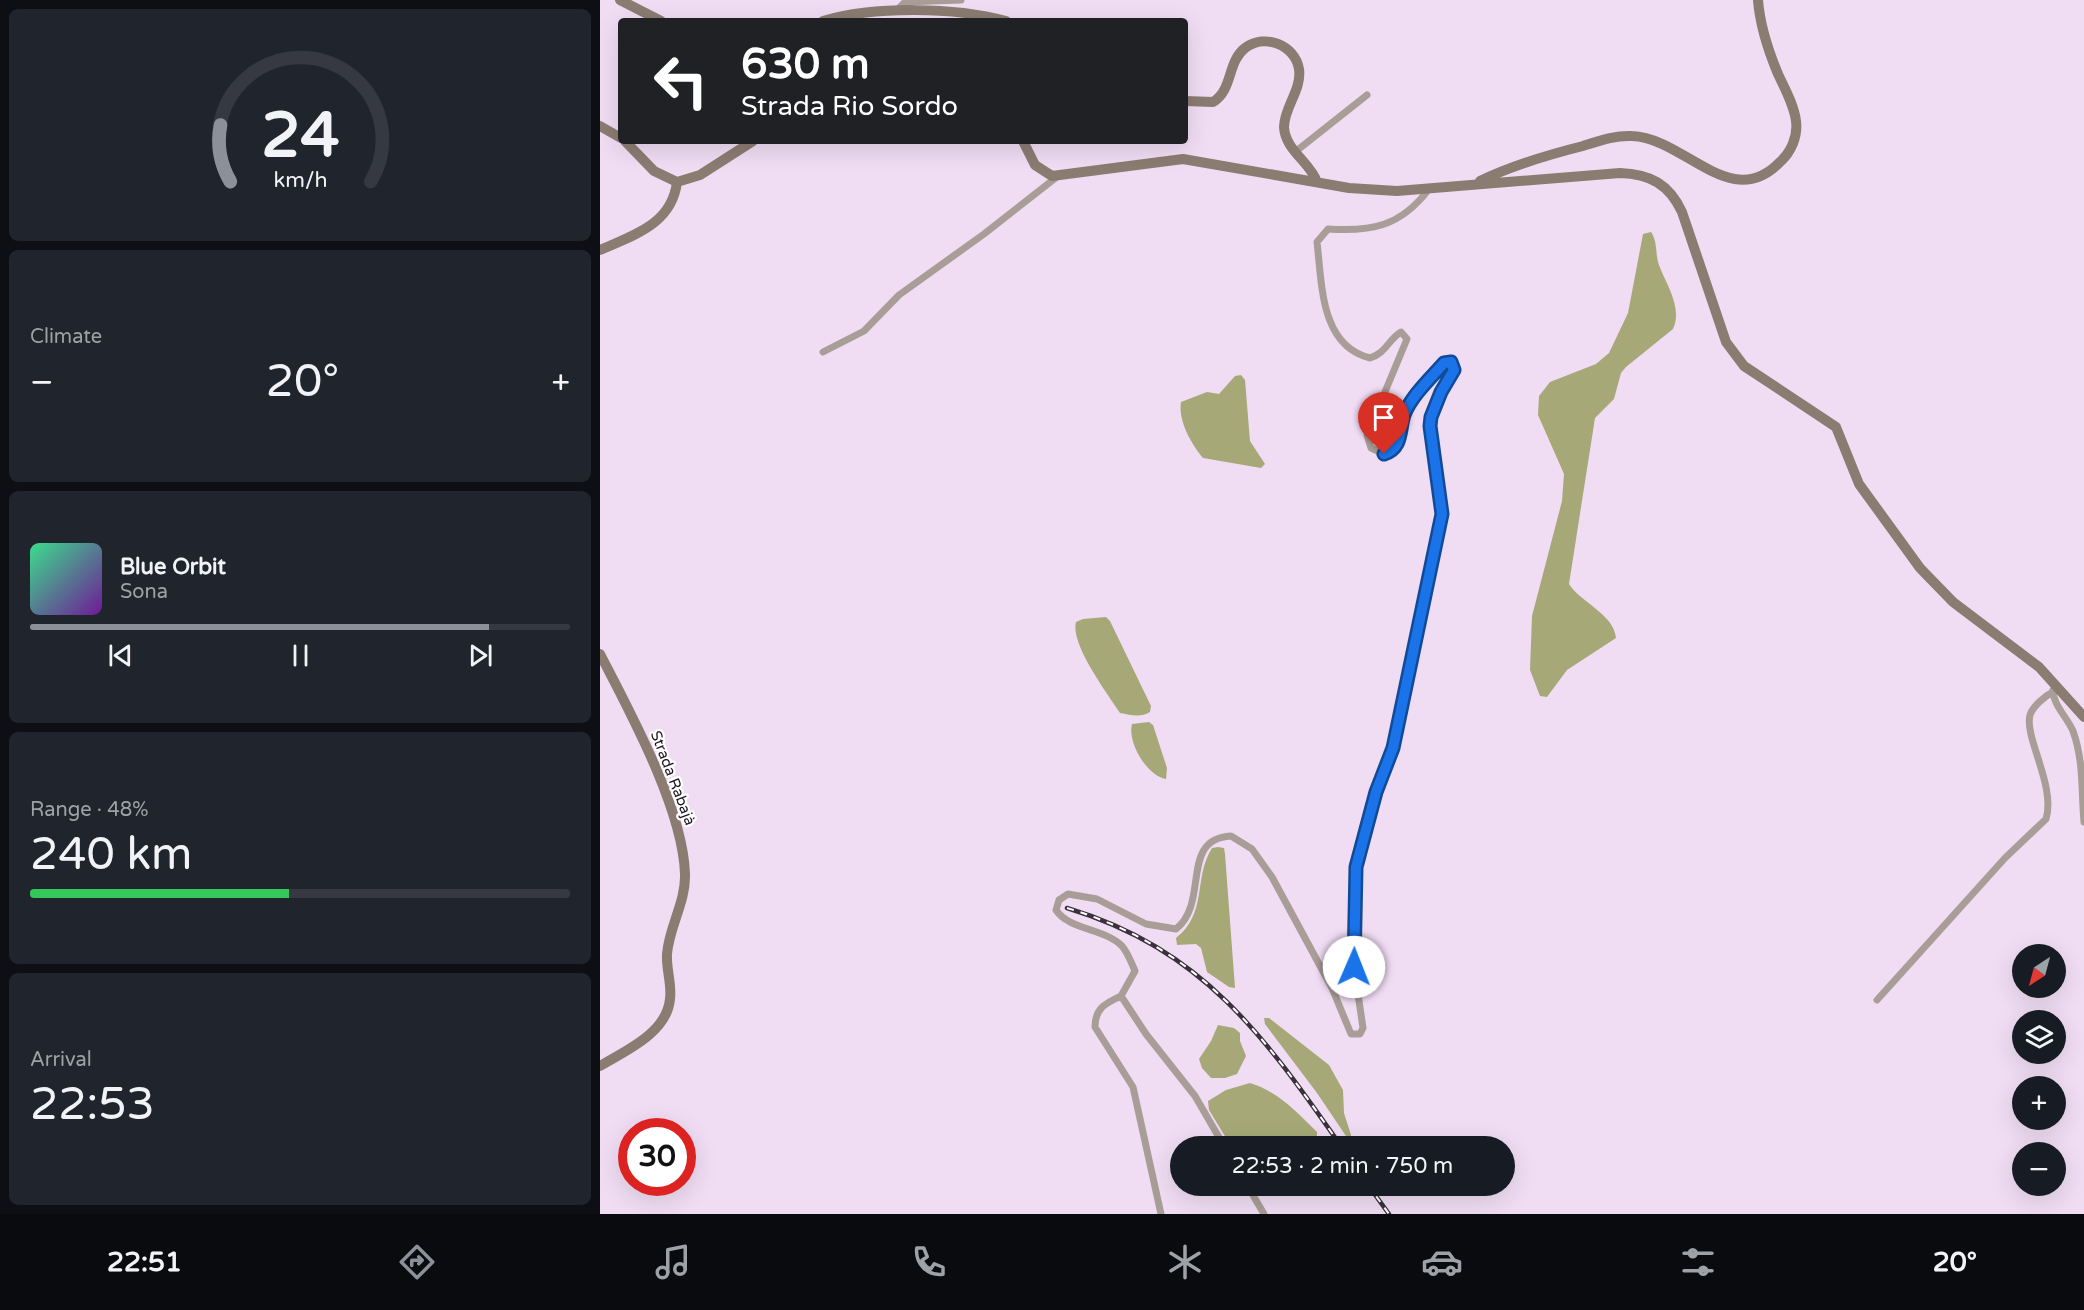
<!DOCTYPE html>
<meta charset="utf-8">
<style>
:root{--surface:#171b24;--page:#20242c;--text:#f1f3f6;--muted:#9ea1a6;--line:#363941;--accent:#8c9099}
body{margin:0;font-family:"Varela Round",sans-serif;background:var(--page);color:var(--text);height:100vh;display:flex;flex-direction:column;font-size:22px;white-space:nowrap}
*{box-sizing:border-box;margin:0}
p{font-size:20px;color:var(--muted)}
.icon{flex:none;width:33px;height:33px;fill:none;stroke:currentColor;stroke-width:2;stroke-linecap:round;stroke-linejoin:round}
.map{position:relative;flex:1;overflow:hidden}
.drawer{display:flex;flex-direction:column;gap:9px;padding:9px;background:#0d0f14;width:600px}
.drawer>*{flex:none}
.top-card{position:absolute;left:18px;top:18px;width:570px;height:126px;border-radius:6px;box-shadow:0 6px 24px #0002;background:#202124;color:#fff;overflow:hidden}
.needle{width:39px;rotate:216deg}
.fabs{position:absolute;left:1412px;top:944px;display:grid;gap:12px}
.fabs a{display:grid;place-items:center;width:54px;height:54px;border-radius:50%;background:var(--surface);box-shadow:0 6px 24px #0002;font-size:30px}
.speed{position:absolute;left:18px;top:1118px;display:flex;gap:12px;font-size:30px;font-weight:700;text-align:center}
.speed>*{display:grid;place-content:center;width:78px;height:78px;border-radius:50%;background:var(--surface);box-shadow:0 6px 24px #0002;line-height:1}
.speed .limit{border:9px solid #d22;background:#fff;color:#111}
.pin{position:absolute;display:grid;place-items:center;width:51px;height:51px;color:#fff;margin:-62px -26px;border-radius:50% 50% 50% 0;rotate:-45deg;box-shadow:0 0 6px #0007}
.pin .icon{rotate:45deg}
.me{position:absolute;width:66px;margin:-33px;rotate:1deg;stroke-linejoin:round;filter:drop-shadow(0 0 4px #0008)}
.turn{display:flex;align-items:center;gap:21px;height:126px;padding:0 24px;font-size:27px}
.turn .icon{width:78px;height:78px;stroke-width:2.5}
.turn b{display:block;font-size:42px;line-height:51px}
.big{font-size:45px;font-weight:600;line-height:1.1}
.drawer .card{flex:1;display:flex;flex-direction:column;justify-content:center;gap:9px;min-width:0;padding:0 21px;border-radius:9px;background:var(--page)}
.drawer .dial{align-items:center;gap:0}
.dial svg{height:156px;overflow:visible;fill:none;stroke:var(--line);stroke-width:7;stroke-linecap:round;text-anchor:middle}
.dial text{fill:var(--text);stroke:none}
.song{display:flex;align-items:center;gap:18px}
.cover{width:72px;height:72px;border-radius:9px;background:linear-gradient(135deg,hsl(150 70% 55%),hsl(280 70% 35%))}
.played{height:6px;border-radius:3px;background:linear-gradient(90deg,var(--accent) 85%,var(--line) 85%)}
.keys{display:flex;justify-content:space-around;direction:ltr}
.heat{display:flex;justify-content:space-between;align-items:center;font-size:33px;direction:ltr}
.charge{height:9px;border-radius:4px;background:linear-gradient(90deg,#34c759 48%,var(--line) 0)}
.trip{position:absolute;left:570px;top:1136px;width:345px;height:60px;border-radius:30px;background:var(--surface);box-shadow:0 6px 24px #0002;font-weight:600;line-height:60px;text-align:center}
.tab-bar{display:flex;height:96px;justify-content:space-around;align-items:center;background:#090b0e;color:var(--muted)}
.tab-bar .icon{width:42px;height:42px}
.tab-bar .current{color:var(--accent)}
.tab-bar b{font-size:27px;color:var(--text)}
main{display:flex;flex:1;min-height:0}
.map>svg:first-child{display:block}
</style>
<main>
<section class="drawer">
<div class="card dial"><svg viewBox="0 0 100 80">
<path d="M14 69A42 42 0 1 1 86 69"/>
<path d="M14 69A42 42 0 0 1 9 40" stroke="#8c9099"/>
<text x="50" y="56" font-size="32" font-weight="700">24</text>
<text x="50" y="72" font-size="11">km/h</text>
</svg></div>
<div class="card"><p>Climate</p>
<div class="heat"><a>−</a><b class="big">20°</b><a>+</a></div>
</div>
<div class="card">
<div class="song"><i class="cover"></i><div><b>Blue Orbit</b><p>Sona</p></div></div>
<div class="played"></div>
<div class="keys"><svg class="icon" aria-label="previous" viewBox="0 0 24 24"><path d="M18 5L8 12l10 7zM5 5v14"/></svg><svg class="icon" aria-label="pause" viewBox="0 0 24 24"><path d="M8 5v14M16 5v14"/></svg><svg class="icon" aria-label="next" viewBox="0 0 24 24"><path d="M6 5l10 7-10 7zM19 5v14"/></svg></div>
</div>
<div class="card"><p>Range · 48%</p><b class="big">240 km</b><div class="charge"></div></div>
<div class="card"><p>Arrival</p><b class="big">22:53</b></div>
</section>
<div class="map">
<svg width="1484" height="1214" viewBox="0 0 1484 1214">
<rect width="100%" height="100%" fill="#f0ddf4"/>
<path fill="#a6a977" d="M1051,232C1058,242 1055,254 1059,265C1066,284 1083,308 1073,329L1026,367L1021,373L1014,399L995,418L969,584C981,603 1014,614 1016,638L967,670L947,697L940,696L930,670L932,616L962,501L964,474L938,415L939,396L950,382L996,364L1009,353L1028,313L1043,234Z
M641,375L645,380L650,441L665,464L661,468L603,458C591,443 578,421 581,402L607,392L619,394L635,376Z
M506,617L510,621L551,706L550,712C540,718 531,715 520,713C507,693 470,644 476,622L483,619Z
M549,722L553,725L567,768L566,779C547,776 527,742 532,724Z
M618,847L624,848L625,854L635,988L629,987L607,972L601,948L596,944L577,945L576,938C608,913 593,878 612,848Z
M664,1018H669L729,1065L743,1090L744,1113L751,1135L750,1142L717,1093L665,1024Z
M618,1025L634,1028L640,1033V1041L646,1056L637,1074L625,1078H611L602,1068L599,1059L611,1041Z
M650,1083C677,1091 697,1112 717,1132V1136C707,1144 696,1140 685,1146H631L609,1110L608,1101L626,1090Z"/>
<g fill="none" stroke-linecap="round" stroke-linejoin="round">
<path stroke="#a99e97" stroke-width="7" d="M297,10L305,2L361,0
M695,152L767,95
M223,352L264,331L299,295L384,234L458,176
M1453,690C1453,705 1467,717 1473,731C1484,762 1481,789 1484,822
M521,996L535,971C531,962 528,953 522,946C504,928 469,930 456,910L459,900L468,894L497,899L546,924L576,929C610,902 579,839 631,836L652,849L672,877L732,988L751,1034H760L763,1028L754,967L756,867L776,792L793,748L812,651L821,620L831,557L840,528L841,501L830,426L836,402L854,370V365L848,361C832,373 817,394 806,411C798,426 805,448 784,454L771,448L767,435L807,339L801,332C788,340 786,353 770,358C720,346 722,283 717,242L728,229C772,232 801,226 829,189
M521,996C506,1003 495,1008 495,1027L533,1087L561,1214
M521,996L546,1034L595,1096L624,1146
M1277,1000L1405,858L1446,819C1456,786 1424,737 1430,715C1433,706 1445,696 1453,692
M647,1185L664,1214"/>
<path stroke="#8b7c72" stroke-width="10" d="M20,0L61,21
M223,21C274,6 355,7 406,21
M585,101L613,102C633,90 627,62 645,48C665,33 695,45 699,69C702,90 684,107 684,127C685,150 710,162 717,182
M0,126L21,138
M25,141L54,171L77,182L100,175L153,141
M423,141L435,165L452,176L583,159L749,188L797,191L1020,173C1050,174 1069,184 1082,212L1126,342L1144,366L1236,427L1259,484L1320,568L1353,602L1439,667L1484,717
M880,181C913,165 947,155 983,146C999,141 1016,135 1032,136C1085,138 1131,213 1180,162C1191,152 1198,137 1196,121C1194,105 1185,89 1178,74C1168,50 1160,26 1158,0
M0,250C34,235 72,224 77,182
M0,654C30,712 83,809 85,874C86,902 69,927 67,954C66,969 72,984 70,999C67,1033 25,1051 0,1066"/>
<g stroke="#3a313c" stroke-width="4.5">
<path id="rail" d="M467,908C603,949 664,1036 741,1146
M768,1185L789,1214"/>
</g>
<use href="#rail" stroke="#fff" stroke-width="2" stroke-dasharray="7" stroke-linecap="butt"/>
</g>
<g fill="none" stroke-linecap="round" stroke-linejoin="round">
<g stroke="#114b97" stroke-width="15">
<path id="route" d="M754,967L756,867L776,792L793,748L842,514L830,426L831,417L841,392L854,370L851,362L844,363C831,378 811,396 804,415C799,430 803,448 784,454"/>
</g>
<use href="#route" stroke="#1a73e8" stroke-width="10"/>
</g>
<g text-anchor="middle" stroke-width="4.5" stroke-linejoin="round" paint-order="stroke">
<g font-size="15" fill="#1a131b" stroke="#fff">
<text transform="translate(73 778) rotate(69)" y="5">Strada Rabajà</text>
</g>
</g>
</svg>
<div class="fabs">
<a><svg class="needle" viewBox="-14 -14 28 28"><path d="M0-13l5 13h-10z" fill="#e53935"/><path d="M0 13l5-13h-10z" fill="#9ea1a6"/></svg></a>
<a><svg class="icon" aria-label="layers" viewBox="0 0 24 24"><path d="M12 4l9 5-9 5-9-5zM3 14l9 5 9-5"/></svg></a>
<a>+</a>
<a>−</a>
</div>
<div class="speed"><div class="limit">30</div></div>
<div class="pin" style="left:784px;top:454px;background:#d93025"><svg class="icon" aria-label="arrive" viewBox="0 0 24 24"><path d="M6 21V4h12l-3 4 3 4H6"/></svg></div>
<svg class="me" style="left:754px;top:967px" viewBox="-20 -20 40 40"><circle r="19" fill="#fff"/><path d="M0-13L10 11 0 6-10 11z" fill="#1a73e8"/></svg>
<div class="trip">22:53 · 2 min · 750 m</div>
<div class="top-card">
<div class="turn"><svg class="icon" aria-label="left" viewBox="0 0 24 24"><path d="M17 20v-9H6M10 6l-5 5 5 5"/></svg><div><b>630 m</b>Strada Rio Sordo</div></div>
</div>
</div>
</main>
<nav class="tab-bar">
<b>22:51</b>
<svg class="icon current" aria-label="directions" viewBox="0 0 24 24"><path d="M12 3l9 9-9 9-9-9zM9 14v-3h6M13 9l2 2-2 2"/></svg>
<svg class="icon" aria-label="music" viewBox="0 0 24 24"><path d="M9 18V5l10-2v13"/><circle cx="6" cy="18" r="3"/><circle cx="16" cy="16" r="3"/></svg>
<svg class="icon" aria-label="phone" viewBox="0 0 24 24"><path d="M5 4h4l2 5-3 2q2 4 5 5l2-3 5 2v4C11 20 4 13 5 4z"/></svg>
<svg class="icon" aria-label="climate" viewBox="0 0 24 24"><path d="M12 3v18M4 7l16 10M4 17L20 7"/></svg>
<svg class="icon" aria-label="car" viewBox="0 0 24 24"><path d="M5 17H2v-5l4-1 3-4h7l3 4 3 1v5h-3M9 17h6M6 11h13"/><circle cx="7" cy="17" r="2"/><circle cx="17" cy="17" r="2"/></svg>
<svg class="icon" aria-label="filters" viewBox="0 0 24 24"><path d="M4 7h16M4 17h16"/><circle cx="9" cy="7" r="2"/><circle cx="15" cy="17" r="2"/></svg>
<b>20°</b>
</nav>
